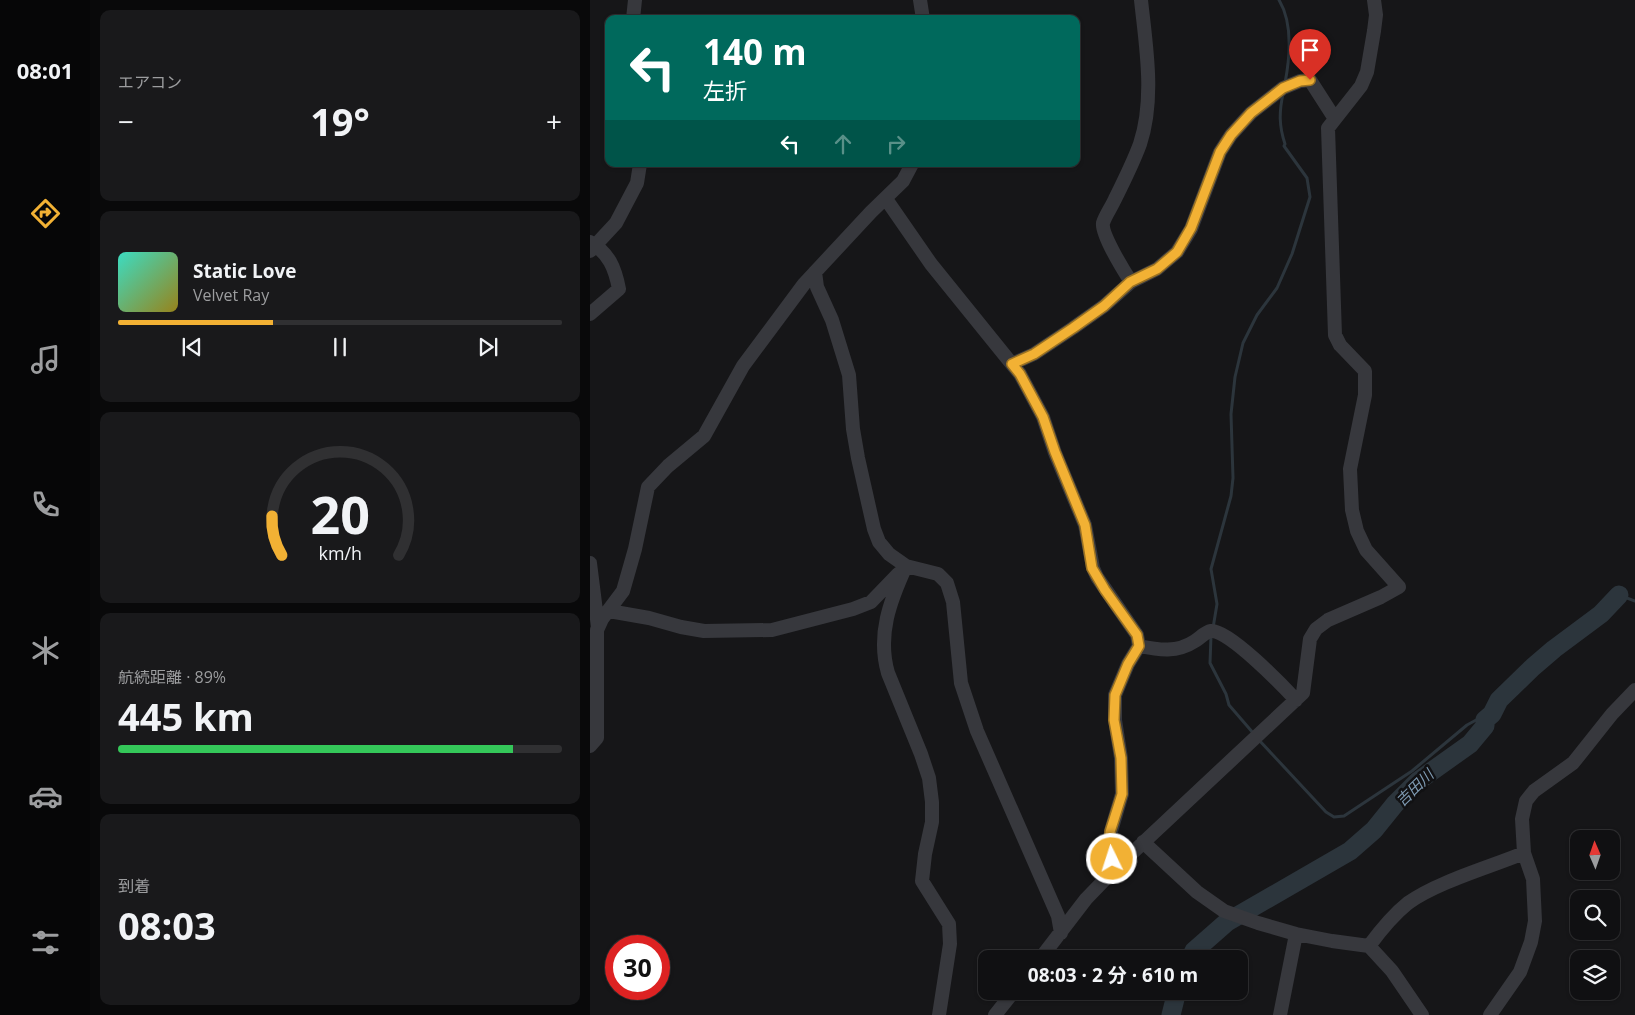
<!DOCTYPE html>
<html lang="ja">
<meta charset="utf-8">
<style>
:root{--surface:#101012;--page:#19191b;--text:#f1f3f6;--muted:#9c9d9f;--line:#303032;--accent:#f2b134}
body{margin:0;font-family:"Open Sans","Noto Sans JP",sans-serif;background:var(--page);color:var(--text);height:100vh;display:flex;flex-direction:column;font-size:19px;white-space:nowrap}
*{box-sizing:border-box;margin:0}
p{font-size:16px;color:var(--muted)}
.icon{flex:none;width:28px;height:28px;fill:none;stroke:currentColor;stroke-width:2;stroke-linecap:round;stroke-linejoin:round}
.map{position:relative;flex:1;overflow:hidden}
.details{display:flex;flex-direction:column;gap:10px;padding:10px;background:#09090a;width:500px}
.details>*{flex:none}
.hud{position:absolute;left:15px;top:15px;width:475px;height:152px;border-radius:10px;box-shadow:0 1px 4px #0004,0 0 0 1px var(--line);background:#00695c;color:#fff;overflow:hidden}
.needle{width:32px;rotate:358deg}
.fabs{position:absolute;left:980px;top:830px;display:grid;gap:10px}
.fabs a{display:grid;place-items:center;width:50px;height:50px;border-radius:10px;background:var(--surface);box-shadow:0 1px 4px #0004,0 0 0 1px var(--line);font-size:25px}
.speed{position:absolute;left:15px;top:935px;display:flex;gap:10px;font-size:25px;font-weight:700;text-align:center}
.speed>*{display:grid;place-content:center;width:65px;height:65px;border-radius:50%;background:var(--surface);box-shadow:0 1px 4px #0004,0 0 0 1px var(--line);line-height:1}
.speed .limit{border:8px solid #d22;background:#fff;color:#111}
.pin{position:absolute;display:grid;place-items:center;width:42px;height:42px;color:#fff;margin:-51px -21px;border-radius:50% 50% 50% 0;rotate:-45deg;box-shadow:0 0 5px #0007}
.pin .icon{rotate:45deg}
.me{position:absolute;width:55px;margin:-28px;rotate:356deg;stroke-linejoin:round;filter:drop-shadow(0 0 4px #0008)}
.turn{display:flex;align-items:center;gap:18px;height:105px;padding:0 15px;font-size:22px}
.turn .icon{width:65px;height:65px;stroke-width:2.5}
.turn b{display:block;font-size:35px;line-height:42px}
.lanes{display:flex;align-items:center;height:48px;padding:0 15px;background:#0003;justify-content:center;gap:25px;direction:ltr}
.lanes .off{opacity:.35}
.big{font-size:38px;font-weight:700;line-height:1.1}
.details .tile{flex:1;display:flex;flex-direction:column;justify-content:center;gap:8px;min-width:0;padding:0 18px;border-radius:10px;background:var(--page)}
.details .dial{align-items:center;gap:0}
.dial svg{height:130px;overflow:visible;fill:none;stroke:var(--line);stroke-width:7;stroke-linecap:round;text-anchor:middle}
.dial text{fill:var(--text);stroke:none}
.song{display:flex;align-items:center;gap:15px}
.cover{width:60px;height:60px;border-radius:8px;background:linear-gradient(135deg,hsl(170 70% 55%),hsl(50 70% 35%))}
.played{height:5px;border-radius:2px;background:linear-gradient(90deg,var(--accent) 35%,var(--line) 35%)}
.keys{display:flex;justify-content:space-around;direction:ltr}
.heat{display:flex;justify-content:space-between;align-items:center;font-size:28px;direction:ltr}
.charge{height:8px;border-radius:4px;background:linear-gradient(90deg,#34c759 89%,var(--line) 0)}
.trip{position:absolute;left:388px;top:950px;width:270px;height:50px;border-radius:10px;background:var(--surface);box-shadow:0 1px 4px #0004,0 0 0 1px var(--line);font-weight:700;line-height:50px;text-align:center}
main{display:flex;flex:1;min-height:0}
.tabs{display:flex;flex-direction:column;width:90px;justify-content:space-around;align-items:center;background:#060607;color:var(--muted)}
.tabs .icon{width:35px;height:35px}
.tabs .current{color:var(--accent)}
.tabs b{font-size:22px;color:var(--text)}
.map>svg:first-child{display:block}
</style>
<main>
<nav class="tabs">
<b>08:01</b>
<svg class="icon current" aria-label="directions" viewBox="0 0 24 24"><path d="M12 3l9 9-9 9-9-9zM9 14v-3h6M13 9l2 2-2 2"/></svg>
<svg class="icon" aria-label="music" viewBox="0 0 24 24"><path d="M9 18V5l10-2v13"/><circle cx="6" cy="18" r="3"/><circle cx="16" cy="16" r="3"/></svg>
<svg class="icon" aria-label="phone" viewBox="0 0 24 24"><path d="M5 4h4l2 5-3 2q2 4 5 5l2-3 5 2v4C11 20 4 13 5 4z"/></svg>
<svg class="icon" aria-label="climate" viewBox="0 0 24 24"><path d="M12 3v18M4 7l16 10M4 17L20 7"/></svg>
<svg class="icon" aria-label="car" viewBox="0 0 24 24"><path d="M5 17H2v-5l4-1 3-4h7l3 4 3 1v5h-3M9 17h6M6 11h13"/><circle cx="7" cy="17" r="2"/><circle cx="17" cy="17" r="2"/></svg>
<svg class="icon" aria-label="filters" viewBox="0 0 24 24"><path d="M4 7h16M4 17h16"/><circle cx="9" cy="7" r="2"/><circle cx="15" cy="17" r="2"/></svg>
</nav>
<section class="details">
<div class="tile"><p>エアコン</p>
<div class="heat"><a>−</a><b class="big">19°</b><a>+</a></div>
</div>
<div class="tile">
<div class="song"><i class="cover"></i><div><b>Static Love</b><p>Velvet Ray</p></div></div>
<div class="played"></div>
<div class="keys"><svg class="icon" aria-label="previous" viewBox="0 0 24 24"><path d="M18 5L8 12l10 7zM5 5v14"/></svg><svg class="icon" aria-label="pause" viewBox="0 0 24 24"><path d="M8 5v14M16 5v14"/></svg><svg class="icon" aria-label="next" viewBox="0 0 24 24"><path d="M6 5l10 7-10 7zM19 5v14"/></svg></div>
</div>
<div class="tile dial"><svg viewBox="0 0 100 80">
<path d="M14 69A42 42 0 1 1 86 69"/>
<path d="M14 69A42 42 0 0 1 8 45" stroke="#f2b134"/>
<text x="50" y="56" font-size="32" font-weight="700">20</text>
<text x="50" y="72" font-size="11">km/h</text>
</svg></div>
<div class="tile"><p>航続距離 · 89%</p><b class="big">445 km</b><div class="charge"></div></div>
<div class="tile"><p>到着</p><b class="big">08:03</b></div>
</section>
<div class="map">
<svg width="1045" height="1015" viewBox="0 0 1045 1015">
<rect width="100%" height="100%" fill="#161618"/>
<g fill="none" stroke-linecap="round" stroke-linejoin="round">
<path stroke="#2c353c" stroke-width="3" d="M689,0C703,23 700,57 695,83
M1029,595L1045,601
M623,628L627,604L621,569L641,496L643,478L641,414L645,377L653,343L667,315L687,288L702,254L720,197L717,178L694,146L695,144C689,126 689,112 693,94
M621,636L620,663L636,694L639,705L664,734
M668,739L736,812L744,817L754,816L822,771L877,725L888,719L895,720"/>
<path stroke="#2c353c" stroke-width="19" d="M600,959L604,951L637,922L760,851L784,830L805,804L828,781L880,744L895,726V720L902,714L909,700L943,667L964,649L1011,614L1029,595
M581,1015L587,991"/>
<path stroke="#37383d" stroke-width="14" d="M330,0L333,19
M43,19L45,0
M296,199L341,264L430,374L453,417L465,453L495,525L503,568L507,577L547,635L549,646L538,664L525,695V720L531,758L532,794L521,831L520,849L524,870
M0,242C19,253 25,268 29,289L0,314
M0,251L26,223L47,183L50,164
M225,272L227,287L242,320L259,375L263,429L268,458L284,529L289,542L299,554L316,566L348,574L357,583L363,602L371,683L387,731L468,916L471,933
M541,282C534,271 511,234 513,223C515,216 522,206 525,199C534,181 543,163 550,144C565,98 556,47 551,0
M422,364L444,354L483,328L514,306L541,282L567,269L587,252L601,229L630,152L641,135L661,113L693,88L710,81L720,80L745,119
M0,563L8,627
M316,566C300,601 287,635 298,673L331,754L339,778L342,802V822L335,854L332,881L359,924L360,944L349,1015
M19,611L59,618L91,627L114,631L182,630L263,609L281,602L308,574
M549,646C569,650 587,653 605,641C610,638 615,632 621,631C638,629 693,686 706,700
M0,746L7,738V630L12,619L33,591L45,549L58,487L78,466L114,436L153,366L214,284L281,212L313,181L322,164
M553,842L607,892L634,911L668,923L706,934L742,941L779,946L802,971L832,1015
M779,946C790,931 803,915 818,903C847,882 900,867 934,853
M450,959L496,899L524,870L713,693L720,639L726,629L738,620L791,597L809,587L776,550L767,531L762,510L760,469L775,395V371L750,345L745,335L738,128L771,86L777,72L784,31L786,15L784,0
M405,1015L424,991
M690,1015L706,934
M900,1015L930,972L941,942L945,921L943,879L934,853L932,819L936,801L944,791L983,763L1022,714L1045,690"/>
</g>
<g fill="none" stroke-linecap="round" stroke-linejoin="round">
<g stroke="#9d7322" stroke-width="12">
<path id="route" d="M522,859L520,849V832L532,794L531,758L524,720L525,695L538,664L549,646L547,635L515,590L502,568L495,525L465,452L453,417L430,374L422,364L444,354L483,328L514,306L540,282L567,269L587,252L601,228L630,152L641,135L661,113L693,88L710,81L720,80"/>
</g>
<use href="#route" stroke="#f2b134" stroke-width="9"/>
</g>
<g text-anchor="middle" stroke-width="5" stroke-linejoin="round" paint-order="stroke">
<g font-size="15" font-style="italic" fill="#7f9bb3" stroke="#111113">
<text transform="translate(825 788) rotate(-44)" y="5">吉田川</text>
</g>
</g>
</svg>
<div class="fabs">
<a><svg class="needle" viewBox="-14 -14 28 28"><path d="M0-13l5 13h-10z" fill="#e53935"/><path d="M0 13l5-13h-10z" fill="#9c9d9f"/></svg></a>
<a><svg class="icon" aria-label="search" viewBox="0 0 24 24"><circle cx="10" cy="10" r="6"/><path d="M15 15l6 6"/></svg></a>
<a><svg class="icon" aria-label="layers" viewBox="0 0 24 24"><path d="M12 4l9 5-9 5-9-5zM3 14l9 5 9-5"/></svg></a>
</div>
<div class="speed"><div class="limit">30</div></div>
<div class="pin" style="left:720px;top:80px;background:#d93025"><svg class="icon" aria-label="arrive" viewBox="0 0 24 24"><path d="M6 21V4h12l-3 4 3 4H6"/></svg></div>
<svg class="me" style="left:522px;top:859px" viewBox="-20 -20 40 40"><circle r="17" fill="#f2b134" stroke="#fff" stroke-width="3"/><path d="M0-11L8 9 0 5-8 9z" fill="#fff"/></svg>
<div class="trip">08:03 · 2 分 · 610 m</div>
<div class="hud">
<div class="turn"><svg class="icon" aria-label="left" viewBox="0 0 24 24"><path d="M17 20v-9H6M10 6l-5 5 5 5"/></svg><div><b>140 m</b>左折</div></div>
<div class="lanes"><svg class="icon" aria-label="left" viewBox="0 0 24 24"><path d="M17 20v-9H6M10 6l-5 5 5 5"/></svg><svg class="icon off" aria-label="ahead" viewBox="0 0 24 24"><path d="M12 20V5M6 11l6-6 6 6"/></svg><svg class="icon off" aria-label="right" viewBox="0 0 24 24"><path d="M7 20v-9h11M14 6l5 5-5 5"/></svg></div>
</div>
</div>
</main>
